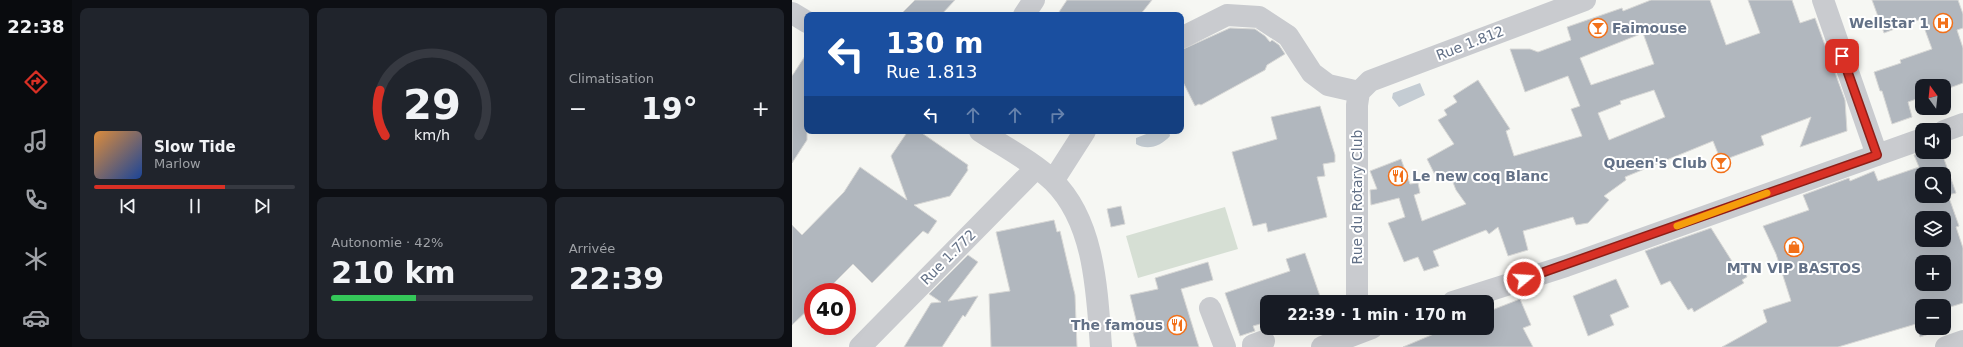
<!DOCTYPE html>
<html lang="fr">
<meta charset="utf-8">
<style>
:root{--surface:#171b24;--page:#20242c;--text:#f1f3f6;--muted:#9ea1a6;--line:#363941;--accent:#d93025}
body{margin:0;font-family:"DejaVu Sans",sans-serif;background:var(--page);color:var(--text);height:100vh;display:flex;flex-direction:column;font-size:15px;white-space:nowrap}
*{box-sizing:border-box;margin:0}
p{font-size:13px;color:var(--muted)}
.icon{flex:none;width:22px;height:22px;fill:none;stroke:currentColor;stroke-width:2;stroke-linecap:round;stroke-linejoin:round}
.map{position:relative;flex:1;overflow:hidden}
.drawer{display:flex;flex-direction:column;gap:8px;padding:8px;background:#0d0f14;width:720px}
.drawer>*{flex:none}
.hud{position:absolute;left:12px;top:12px;width:380px;height:122px;border-radius:8px;box-shadow:0 4px 16px #0002;background:#1a4fa0;color:#fff;overflow:hidden}
.needle{width:26px;rotate:345deg}
.tools{position:absolute;left:1123px;top:79px;display:grid;gap:8px}
.tools a{display:grid;place-items:center;width:36px;height:36px;border-radius:8px;background:var(--surface);box-shadow:0 4px 16px #0002;font-size:20px}
.speed{position:absolute;left:12px;top:283px;display:flex;gap:8px;font-size:20px;font-weight:700;text-align:center}
.speed>*{display:grid;place-content:center;width:52px;height:52px;border-radius:50%;background:var(--surface);box-shadow:0 4px 16px #0002;line-height:1}
.speed .limit{border:6px solid #d22;background:#fff;color:#111}
.pin{position:absolute;display:grid;place-items:center;width:34px;height:34px;color:#fff;margin:-17px;border-radius:8px;box-shadow:0 2px 6px #0006}
.me{position:absolute;width:44px;margin:-22px;rotate:72deg;stroke-linejoin:round;filter:drop-shadow(0 0 3px #0008)}
.turn{display:flex;align-items:center;gap:14px;height:84px;padding:0 16px;font-size:18px}
.turn .icon{width:52px;height:52px;stroke-width:2.5}
.turn b{display:block;font-size:28px;line-height:34px}
.lanes{display:flex;align-items:center;height:38px;padding:0 16px;background:#0003;justify-content:center;gap:20px;direction:ltr}
.lanes .off{opacity:.35}
.big{font-size:30px;font-weight:700;line-height:1.1}
.drawer .tile{flex:1;display:flex;flex-direction:column;justify-content:center;gap:6px;min-width:0;padding:0 14px;border-radius:8px;background:var(--page)}
.drawer .dial{align-items:center;gap:0}
.dial svg{height:104px;overflow:visible;fill:none;stroke:var(--line);stroke-width:7;stroke-linecap:round;text-anchor:middle}
.dial text{fill:var(--text);stroke:none}
.song{display:flex;align-items:center;gap:12px}
.cover{width:48px;height:48px;border-radius:6px;background:linear-gradient(135deg,hsl(30 70% 55%),hsl(220 70% 35%))}
.played{height:4px;border-radius:2px;background:linear-gradient(90deg,var(--accent) 65%,var(--line) 65%)}
.keys{display:flex;justify-content:space-around;direction:ltr}
.heat{display:flex;justify-content:space-between;align-items:center;font-size:22px;direction:ltr}
.charge{height:6px;border-radius:3px;background:linear-gradient(90deg,#34c759 42%,var(--line) 0)}
.drawer .tiles{flex:1;display:grid;gap:8px;grid-template-columns:repeat(3,1fr)}
.tile:first-child{grid-row:span 2}
.trip{position:absolute;left:468px;top:295px;width:234px;height:40px;border-radius:8px;background:var(--surface);box-shadow:0 4px 16px #0002;font-weight:700;line-height:40px;text-align:center}
main{display:flex;flex:1;min-height:0}
.tab-bar{display:flex;flex-direction:column;width:72px;justify-content:space-around;align-items:center;background:#090b0e;color:var(--muted)}
.tab-bar .icon{width:28px;height:28px}
.tab-bar .on{color:var(--accent)}
.tab-bar b{font-size:18px;color:var(--text)}
.map>svg:first-child{display:block}
</style>
<main>
<nav class="tab-bar">
<b>22:38</b>
<svg class="icon on" aria-label="directions" viewBox="0 0 24 24"><path d="M12 3l9 9-9 9-9-9zM9 14v-3h6M13 9l2 2-2 2"/></svg>
<svg class="icon" aria-label="music" viewBox="0 0 24 24"><path d="M9 18V5l10-2v13"/><circle cx="6" cy="18" r="3"/><circle cx="16" cy="16" r="3"/></svg>
<svg class="icon" aria-label="phone" viewBox="0 0 24 24"><path d="M5 4h4l2 5-3 2q2 4 5 5l2-3 5 2v4C11 20 4 13 5 4z"/></svg>
<svg class="icon" aria-label="climate" viewBox="0 0 24 24"><path d="M12 3v18M4 7l16 10M4 17L20 7"/></svg>
<svg class="icon" aria-label="car" viewBox="0 0 24 24"><path d="M5 17H2v-5l4-1 3-4h7l3 4 3 1v5h-3M9 17h6M6 11h13"/><circle cx="7" cy="17" r="2"/><circle cx="17" cy="17" r="2"/></svg>
</nav>
<section class="drawer">
<div class="tiles">
<div class="tile">
<div class="song"><i class="cover"></i><div><b>Slow Tide</b><p>Marlow</p></div></div>
<div class="played"></div>
<div class="keys"><svg class="icon" aria-label="previous" viewBox="0 0 24 24"><path d="M18 5L8 12l10 7zM5 5v14"/></svg><svg class="icon" aria-label="pause" viewBox="0 0 24 24"><path d="M8 5v14M16 5v14"/></svg><svg class="icon" aria-label="next" viewBox="0 0 24 24"><path d="M6 5l10 7-10 7zM19 5v14"/></svg></div>
</div>
<div class="tile dial"><svg viewBox="0 0 100 80">
<path d="M14 69A42 42 0 1 1 86 69"/>
<path d="M14 69A42 42 0 0 1 10 34" stroke="#d93025"/>
<text x="50" y="56" font-size="32" font-weight="700">29</text>
<text x="50" y="72" font-size="11">km/h</text>
</svg></div>
<div class="tile"><p>Climatisation</p>
<div class="heat"><a>−</a><b class="big">19°</b><a>+</a></div>
</div>
<div class="tile"><p>Autonomie · 42%</p><b class="big">210 km</b><div class="charge"></div></div>
<div class="tile"><p>Arrivée</p><b class="big">22:39</b></div>
</div>
</section>
<div class="map">
<svg width="1171" height="347" viewBox="0 0 1171 347">
<rect width="100%" height="100%" fill="#f6f7f3"/>
<path fill="#d6dfd4" d="M433,207L446,249L346,278L334,236Z"/>
<path fill="#c4ccd3" d="M628,83L633,95L607,107L600,98L601,93Z
M362,131H377L378,136C369,146 356,151 344,144V138Z"/>
<path fill="#b1b7be" stroke="#d8d8d6" fill-rule="evenodd" d="M123,0H163L149,15H108Z
M275,0H360L348,15H265Z
M859,0H918L934,45L968,33L956,0H1000L1008,23L1023,18L1053,100L1055,131L1008,147L1019,117L969,136L972,145L929,161L921,141L833,177L834,180L812,196L817,200L796,223L784,225L781,217L731,231L736,250L716,256L706,227L697,234L694,230L641,251L647,266L632,271L626,257L612,262L596,223L613,217L607,198L579,205L578,190L585,189L578,171L609,159L618,184L626,183L628,193L622,195L630,221L674,204L664,190L658,175L646,181L635,159L662,144L646,120L655,115L652,110L665,102L661,96L686,80L718,129L714,131L722,156L790,136L779,109L788,106L776,76L733,92L718,49H738L746,52L779,40L775,27L830,8L831,11ZM851,33L862,64L799,85L788,58ZM862,90L873,117L817,140L806,113L829,104L828,101Z
M1080,0H1166L1171,14V28L1165,30L1171,48V83L1152,90V86H1130V97L1116,102L1120,117L1100,124L1090,91H1088L1082,72L1109,63L1108,60L1140,49L1129,19L1092,33Z
M438,28L463,29L473,36L478,42L480,40L487,45L493,54L475,65L473,70L409,105L407,104L403,106L389,78V50Z
M15,53V140L0,163V76Z
M528,106L543,155V162L531,164L533,176L525,177L535,217L476,232L474,223L461,226L440,152L485,139L479,117Z
M116,131H127L176,165L175,168L176,170L158,196L122,205L145,221L136,234L131,231L80,283L61,264L33,292H21V305L0,325V225L10,235L52,192L68,167L115,200L99,156Z
M1131,152H1148L1152,159L1164,193L1156,195L1167,226L1164,227L1171,248V303L1152,309V306H1130V328H1141L1143,332L1128,337L1124,324L1046,347H930L975,322L971,310L999,301L984,254L971,226L1017,210L1011,195L1057,178L1058,181L1082,171L1086,181L1127,167L1122,155ZM1130,174H1152V196H1130ZM1130,218H1152V240H1130ZM1130,262H1152V284H1130Z
M329,206L333,224L319,227L315,209Z
M262,220L265,232L268,231L283,295L285,347H199L197,294L218,291L204,232Z
M919,228L943,266L950,261L955,277L950,280L952,283L902,312L900,308L896,310L878,281L869,285L853,251Z
M513,253L530,302H475V322L461,326L463,331L448,336L433,293L498,271L494,259Z
M176,255L186,262L156,301L186,296L173,317L171,315L150,347H112L139,303L149,302L137,294Z
M416,262L421,280L389,289L407,347H345L341,333L347,332L338,295L366,289L363,278Z
M824,279L837,307L818,315L822,325L796,336L781,296Z
M728,299L739,325L731,328L741,347H611L656,328H695V312Z"/>
<g fill="none" stroke-linecap="round" stroke-linejoin="round">
<path stroke="#c9cbcf" stroke-width="22" d="M1031,0L1085,155
M0,13L15,22
M232,15L242,0
M389,38L435,15L467,17L496,36L520,73L536,85L567,92
M567,92L578,81L793,0
M188,131C212,147 240,161 261,181C303,222 305,292 309,347
M1152,131L1171,124
M261,181L293,131
M565,302V105L567,92
M661,302L774,266L1130,139
M418,308L433,347
M68,347L244,168
M461,347V345L472,341
M530,347L580,328
M1154,347L1171,341"/>
</g>
<g fill="none" stroke-linecap="round" stroke-linejoin="round">
<g stroke="#8d1f18" stroke-width="10">
<path id="route" d="M732,279L1085,155L1050,56"/>
</g>
<use href="#route" stroke="#d93025" stroke-width="7"/>
<path stroke="#f59e0b" stroke-width="7" d="M885,226L975,193"/>
</g>
<defs>
<g id="hospital-ring" transform="scale(1)"><circle r="9.5" fill="#fff" stroke="#f27018" stroke-width="1.5"/><path d="M-5-5h3v3.5h4V-5h3V5h-3V1.5h-4V5h-3Z" fill="#f27018"/></g>
<g id="bar-ring" transform="scale(1)"><circle r="9.5" fill="#fff" stroke="#f27018" stroke-width="1.5"/><path d="M-6-5H6L.8 .8V4.5H3.5V6h-7V4.5H-.8V.8Z" fill="#f27018"/></g>
<g id="restaurant-ring" transform="scale(1)"><circle r="9.5" fill="#fff" stroke="#f27018" stroke-width="1.5"/><path d="M-5-6h1v4h1v-4h1v4h1v-4h1v5L-1.5 .5V6h-2V.5L-5-1ZM5-6V6H3V1.5H1.5Q1.5-4 5-6Z" fill="#f27018"/></g>
<g id="shop-ring" transform="scale(1)"><circle r="9.5" fill="#fff" stroke="#f27018" stroke-width="1.5"/><path d="M-5-2.5h2.3a2.7 3.5 0 0 1 5.4 0H5L5.5 6h-11ZM-1.5-2.5h3a1.5 2.3 0 0 0-3 0Z" fill="#f27018"/></g>
</defs>
<g fill-rule="evenodd">
<use href="#hospital-ring" x="1151" y="23"/>
<use href="#bar-ring" x="806" y="28"/>
<use href="#bar-ring" x="929" y="163"/>
<use href="#restaurant-ring" x="606" y="176"/>
<use href="#shop-ring" x="1002" y="247"/>
<use href="#restaurant-ring" x="385" y="325"/>
</g>
<g text-anchor="middle" stroke-width="4" stroke-linejoin="round" paint-order="stroke">
<g font-size="14" font-weight="bold" fill="#637187" stroke="#fff" text-anchor="end">
<text x="1137" y="28">Wellstar 1</text>
<text x="820" y="33" text-anchor="start">Faimouse</text>
<text x="915" y="168">Queen's Club</text>
<text x="620" y="181" text-anchor="start">Le new coq Blanc</text>
<text x="1002" y="273" text-anchor="middle">MTN VIP BASTOS</text>
<text x="371" y="330">The famous</text>
</g>
<g font-size="14" fill="#637187" stroke="#fff">
<text transform="translate(678 43) rotate(-21)" y="5">Rue 1.812</text>
<text transform="translate(565 197) rotate(-90)" y="5">Rue du Rotary Club</text>
<text transform="translate(156 257) rotate(-45)" y="5">Rue 1.772</text>
</g>
</g>
</svg>
<div class="tools">
<a><svg class="needle" viewBox="-14 -14 28 28"><path d="M0-13l5 13h-10z" fill="#e53935"/><path d="M0 13l5-13h-10z" fill="#9ea1a6"/></svg></a>
<a><svg class="icon" aria-label="sound" viewBox="0 0 24 24"><path d="M4 9h4l5-4v14l-5-4H4zM17 9q2 3 0 6"/></svg></a>
<a><svg class="icon" aria-label="search" viewBox="0 0 24 24"><circle cx="10" cy="10" r="6"/><path d="M15 15l6 6"/></svg></a>
<a><svg class="icon" aria-label="layers" viewBox="0 0 24 24"><path d="M12 4l9 5-9 5-9-5zM3 14l9 5 9-5"/></svg></a>
<a>+</a>
<a>−</a>
</div>
<div class="speed"><div class="limit">40</div></div>
<div class="pin" style="left:1050px;top:56px;background:#d93025"><svg class="icon" aria-label="arrive" viewBox="0 0 24 24"><path d="M6 21V4h12l-3 4 3 4H6"/></svg></div>
<svg class="me" style="left:732px;top:279px" viewBox="-20 -20 40 40"><circle r="17" fill="#d93025" stroke="#fff" stroke-width="3"/><path d="M0-11L8 9 0 5-8 9z" fill="#fff"/></svg>
<div class="trip">22:39 · 1 min · 170 m</div>
<div class="hud">
<div class="turn"><svg class="icon" aria-label="left" viewBox="0 0 24 24"><path d="M17 20v-9H6M10 6l-5 5 5 5"/></svg><div><b>130 m</b>Rue 1.813</div></div>
<div class="lanes"><svg class="icon" aria-label="left" viewBox="0 0 24 24"><path d="M17 20v-9H6M10 6l-5 5 5 5"/></svg><svg class="icon off" aria-label="ahead" viewBox="0 0 24 24"><path d="M12 20V5M6 11l6-6 6 6"/></svg><svg class="icon off" aria-label="ahead" viewBox="0 0 24 24"><path d="M12 20V5M6 11l6-6 6 6"/></svg><svg class="icon off" aria-label="right" viewBox="0 0 24 24"><path d="M7 20v-9h11M14 6l5 5-5 5"/></svg></div>
</div>
</div>
</main>
